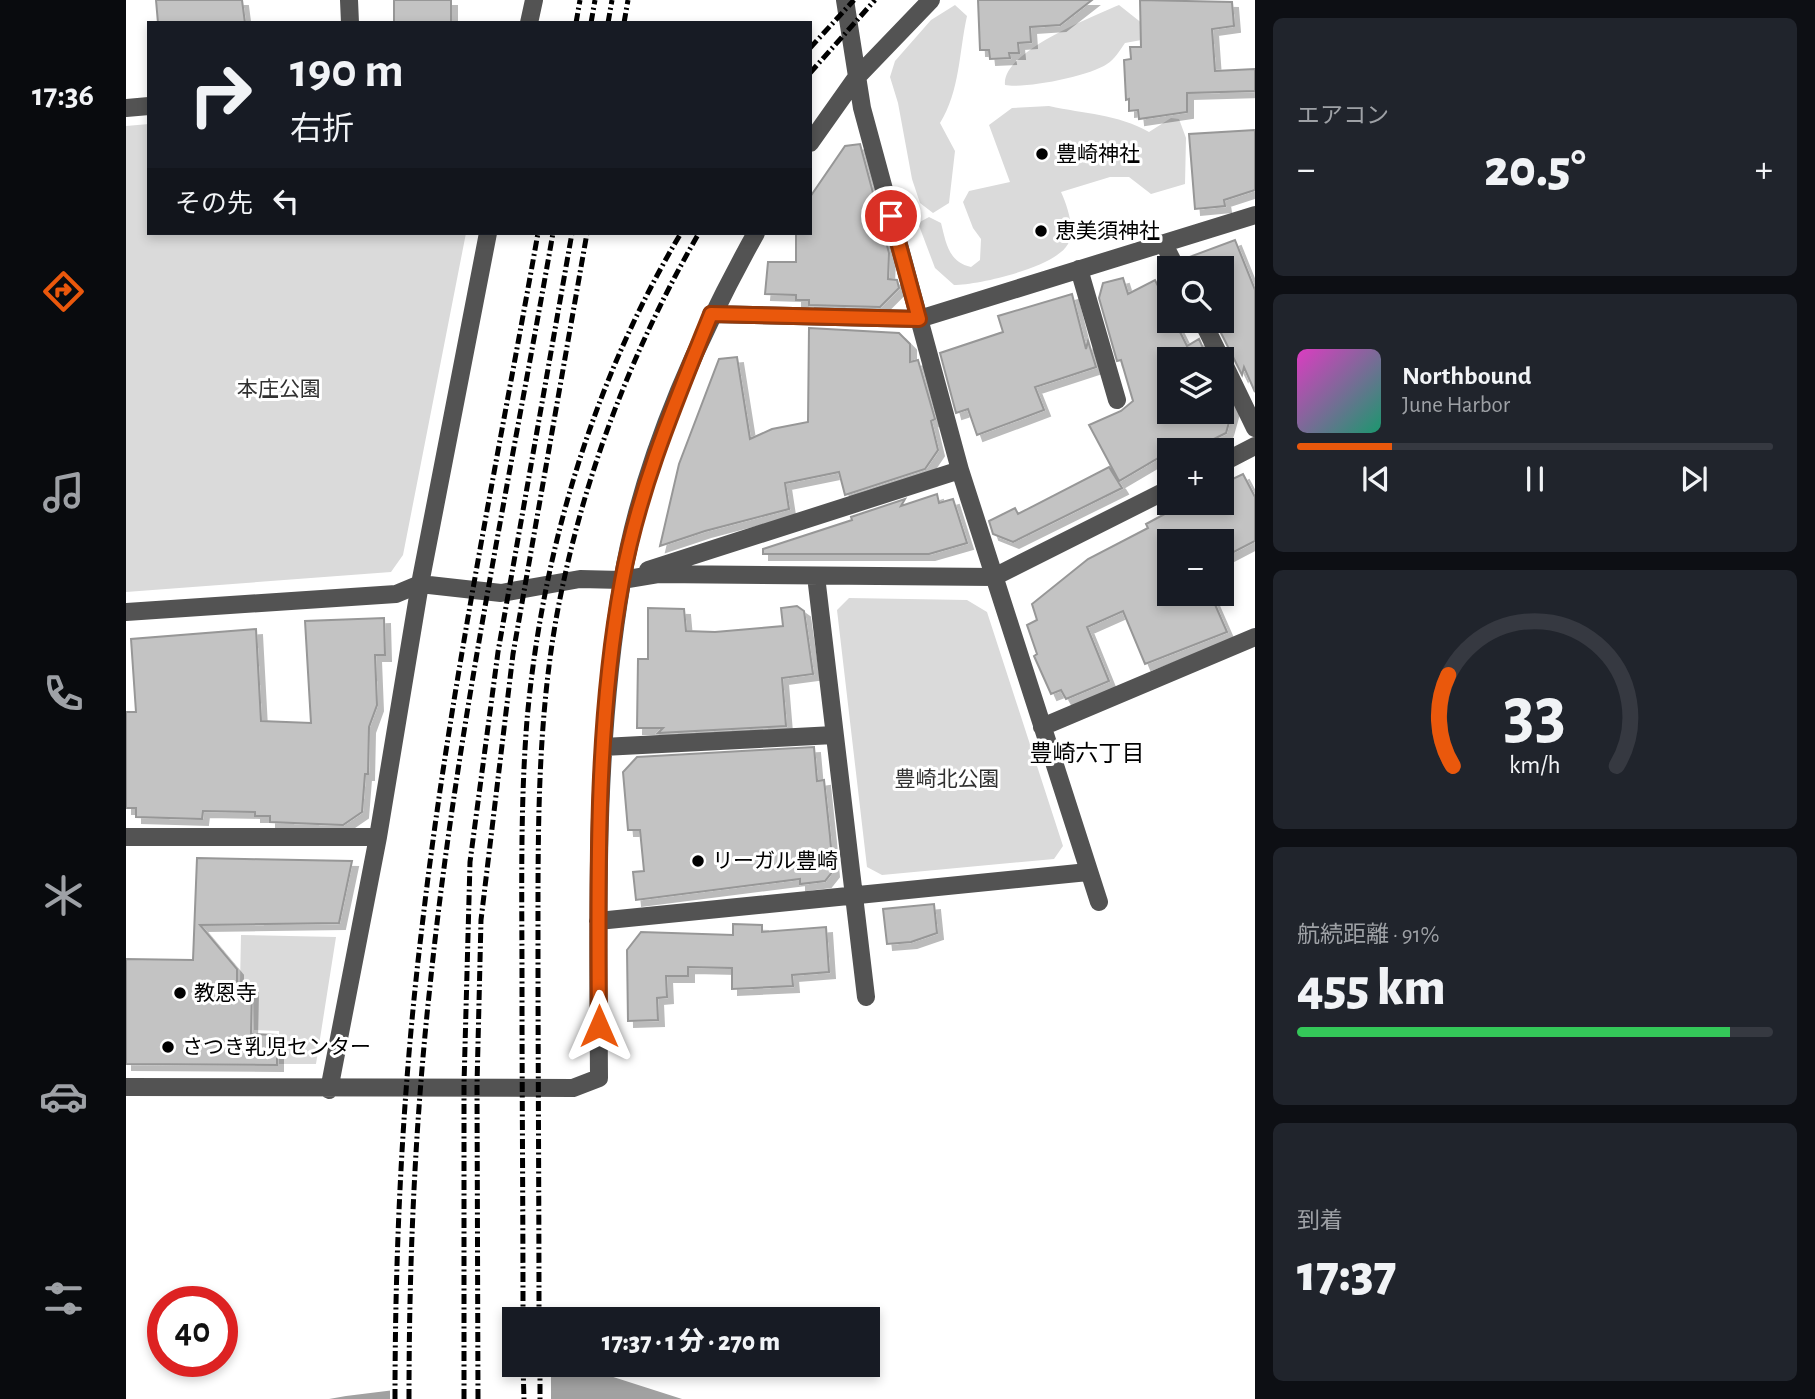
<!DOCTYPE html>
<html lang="ja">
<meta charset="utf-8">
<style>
:root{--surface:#171b24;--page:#20242c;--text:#f1f3f6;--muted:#9ea1a6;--line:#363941;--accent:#ea580c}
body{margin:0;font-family:"Alegreya Sans","Noto Sans JP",sans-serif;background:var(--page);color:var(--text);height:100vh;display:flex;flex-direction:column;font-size:26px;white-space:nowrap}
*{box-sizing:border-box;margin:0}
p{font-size:23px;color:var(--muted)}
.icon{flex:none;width:38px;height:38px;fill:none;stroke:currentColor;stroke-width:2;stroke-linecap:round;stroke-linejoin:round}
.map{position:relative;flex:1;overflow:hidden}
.panel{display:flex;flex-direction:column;gap:18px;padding:18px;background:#0d0f14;width:560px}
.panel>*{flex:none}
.banner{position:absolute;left:21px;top:21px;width:665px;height:214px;border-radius:0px;box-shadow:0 4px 10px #0003;background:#171b24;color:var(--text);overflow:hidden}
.controls{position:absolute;left:1031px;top:256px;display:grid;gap:14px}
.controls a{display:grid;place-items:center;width:77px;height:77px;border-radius:0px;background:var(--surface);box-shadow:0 4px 10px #0003;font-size:35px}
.speed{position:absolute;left:21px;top:1286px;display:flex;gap:14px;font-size:35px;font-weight:700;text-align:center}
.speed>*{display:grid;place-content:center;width:91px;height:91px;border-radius:50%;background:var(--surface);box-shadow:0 4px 10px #0003;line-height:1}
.speed .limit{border:10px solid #d22;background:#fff;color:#111}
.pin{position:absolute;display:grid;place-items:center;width:60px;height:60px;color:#fff;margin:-30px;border:4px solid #fff;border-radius:50%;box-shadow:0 2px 7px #0007}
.me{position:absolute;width:77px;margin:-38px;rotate:0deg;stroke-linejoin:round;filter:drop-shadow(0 0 5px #0008)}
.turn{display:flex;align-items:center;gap:24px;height:147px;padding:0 28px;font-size:32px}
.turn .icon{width:91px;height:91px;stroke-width:2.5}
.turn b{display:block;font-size:49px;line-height:60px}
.then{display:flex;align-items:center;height:66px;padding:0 28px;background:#0003;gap:14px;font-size:26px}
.big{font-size:52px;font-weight:800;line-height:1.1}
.panel .card{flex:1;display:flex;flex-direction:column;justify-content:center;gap:10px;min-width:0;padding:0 24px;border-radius:10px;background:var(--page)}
.panel .dial{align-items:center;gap:0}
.dial svg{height:182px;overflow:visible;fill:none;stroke:var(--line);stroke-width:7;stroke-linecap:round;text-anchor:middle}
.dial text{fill:var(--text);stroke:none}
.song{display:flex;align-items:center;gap:21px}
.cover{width:84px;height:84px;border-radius:10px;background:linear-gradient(135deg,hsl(310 70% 55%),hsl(160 70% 35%))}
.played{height:7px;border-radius:4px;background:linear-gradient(90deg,var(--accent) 20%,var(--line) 20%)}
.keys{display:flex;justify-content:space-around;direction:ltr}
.heat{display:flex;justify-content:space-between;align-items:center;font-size:38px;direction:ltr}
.charge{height:10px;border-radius:5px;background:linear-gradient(90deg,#34c759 91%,var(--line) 0)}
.trip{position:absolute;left:376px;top:1307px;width:378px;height:70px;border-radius:0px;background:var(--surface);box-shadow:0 4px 10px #0003;font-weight:800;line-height:70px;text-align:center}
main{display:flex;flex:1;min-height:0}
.tab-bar{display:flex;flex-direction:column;width:126px;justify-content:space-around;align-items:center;background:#090b0e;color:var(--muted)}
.tab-bar .icon{width:49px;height:49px}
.tab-bar .on{color:var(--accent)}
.tab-bar b{font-size:32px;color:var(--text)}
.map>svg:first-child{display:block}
</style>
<main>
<nav class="tab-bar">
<b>17:36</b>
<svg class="icon on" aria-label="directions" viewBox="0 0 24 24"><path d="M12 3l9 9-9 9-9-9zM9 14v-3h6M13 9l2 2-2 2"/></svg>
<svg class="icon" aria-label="music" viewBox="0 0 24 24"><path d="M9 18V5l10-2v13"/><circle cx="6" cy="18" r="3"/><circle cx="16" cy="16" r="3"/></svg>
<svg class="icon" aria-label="phone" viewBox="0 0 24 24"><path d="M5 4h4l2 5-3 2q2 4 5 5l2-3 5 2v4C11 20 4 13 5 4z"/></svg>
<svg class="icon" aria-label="climate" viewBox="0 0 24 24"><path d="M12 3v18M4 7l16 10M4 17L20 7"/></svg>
<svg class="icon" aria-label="car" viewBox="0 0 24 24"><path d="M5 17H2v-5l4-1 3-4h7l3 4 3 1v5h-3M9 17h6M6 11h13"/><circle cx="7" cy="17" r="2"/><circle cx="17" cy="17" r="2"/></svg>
<svg class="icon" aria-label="filters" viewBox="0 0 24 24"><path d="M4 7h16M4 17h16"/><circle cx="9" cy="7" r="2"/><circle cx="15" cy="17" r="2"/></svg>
</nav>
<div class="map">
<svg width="1129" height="1399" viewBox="0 0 1129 1399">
<defs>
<filter id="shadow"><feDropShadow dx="6" dy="6" stdDeviation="0" flood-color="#0004"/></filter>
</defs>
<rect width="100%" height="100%" fill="#fff"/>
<path fill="#dadada" d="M829,5L841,16C833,52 834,91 814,123L829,151L823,203L807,213L794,203L786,179L772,103L764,77L769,61L805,20Z
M993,5L1017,24L1085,26L1088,49L1073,53L1021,39L999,43C994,50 988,60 981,64C964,76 899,89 879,85C875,52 966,17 993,5Z
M923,106C959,114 991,114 1023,132L1045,118L1053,119L1060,138L1059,184L1025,194L1003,177H984L935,192C941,205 950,231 942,244C930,267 853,285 828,285L809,268L792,223L803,217L815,223C820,242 822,262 845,267L854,260L855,239L847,228L837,202L843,191L884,182L863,125L886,108Z
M23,124V233H340L277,555L265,572L0,592V126Z
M723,598L841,600L861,612L937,846L928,859L756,875L741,867L711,610Z
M115,935L210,937L190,1064H153V1031L128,1030L127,985L114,984Z"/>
<path fill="#a1a1a1" d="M456,1367L556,1399H203L220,1396Z"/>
<path fill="#fff" d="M425,1367V1399H264V1387Z"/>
<path fill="#c3c3c3" stroke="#979797" stroke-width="2" filter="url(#shadow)" d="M30,0H116L119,23H32Z
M268,0H325V23H268Z
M852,0H966L934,25L904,27L905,42L892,43L893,53H883L884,58L864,59L863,50H854Z
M1014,0L1106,2L1108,26L1086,29L1089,71L1129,69V91L1061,93V112L1013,119L1012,110L1003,111V99L1000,100L998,60L1005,59L1004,47H1015Z
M1129,130V190L1098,200L1099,206L1069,209L1063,134Z
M734,144L763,253L762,279L771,280L773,288L754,307L683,305V300H670V295L639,294L642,262H670V233H684V197L719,146Z
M1109,240L1129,290V392L1118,367L1116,375L1093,329L1096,327L1093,322L1100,319L1096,308V268H1061L1058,259Z
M997,278L1002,294L1029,280L1043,308V320H1048L1061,346L1073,339L1082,359H1043V411H1096V385L1107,408L1100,433L1068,449L1063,440L993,481L963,425L995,411L1007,401L995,360L991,361L973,298L977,283Z
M946,294L960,349L962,341L970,367L909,387L918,410L851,435L842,409L830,413L814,353L877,332L872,316Z
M683,328L773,333L784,344V362L792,360L809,419L805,421L812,450L799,469L719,495L713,472L659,483L663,509L579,531L534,546L553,464L593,359L611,357L624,439L646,429L682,422Z
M983,467L996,488L887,542L867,534L863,521L889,508L892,514Z
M1117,474L1129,497V541L1096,558V541H1043V593H1084L1101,632L1019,664L997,611L961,627L983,681L940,699L935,690L925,694L908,656L911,654L901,625L911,620L906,604L962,559L1022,528L1020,524L1061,502H1096V484Z
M811,494L813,503L827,499L841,543L803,554H637V549L726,520L725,517L779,499L775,506Z
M671,606L678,611L687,674L656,678L660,726L532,733L537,728H511L512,659H522V608L558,609L560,631L589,632L657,626L655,608Z
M258,618L259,655H249L251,705L243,727L242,774H239L236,812L217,825L144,822V816H129V812L77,811L76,819L10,817V808H0V712H10L5,639L130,629L135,721L185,723L179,621Z
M688,747L691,781L698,780L704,836L707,871L699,881L674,884V879L510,900L507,872L518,871L514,830H502L497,772L511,757Z
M71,858L226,861L213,923L74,925L111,969V986L126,987L125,1034L151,1035V1065L0,1064V959L67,960Z
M808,904L811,933L785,942L761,944L757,909Z
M607,924L636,925V932L700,927L703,972L666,975L667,986L606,989V968L562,967V976H540L541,997L531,998L532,1020L502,1021L501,950L515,932L607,935Z"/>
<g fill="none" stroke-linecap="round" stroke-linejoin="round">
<path stroke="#535353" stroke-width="18" d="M223,0L224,23
M719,0L736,108L834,470L973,902
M403,23L408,0
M0,108L23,106
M684,143L730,78L805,0
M1038,244L1050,268
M953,269L991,400
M585,314L793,319L1129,215
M1076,320L1095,359
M1096,360L1129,428
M1096,463L1129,446
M522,570L834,470
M690,576L740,997
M0,612L270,594L294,584L375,593L454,579L496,580L532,574L868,577L1043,489
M916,727L1129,637
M477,747L708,735
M0,837H252
M472,921L962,872
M0,1087L447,1088L473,1078C472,912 468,746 496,582C516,460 571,339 630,233
M203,1090L252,837L294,584L362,233"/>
<path stroke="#000" stroke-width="5" stroke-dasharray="10 3.5 2 3.5" stroke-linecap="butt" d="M450,23L454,0
M465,23L469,0
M482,23L486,0
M498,23L502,0
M684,48L728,0
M684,73L749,0
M397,1320C397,1207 396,1095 396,983C396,896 394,808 401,720C416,551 468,379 555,233
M413,1320C413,1194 412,1069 412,944C412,834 411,724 431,614C456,480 505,351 573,233
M397,1365L398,1399
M414,1365V1399
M269,1399C269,1242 277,1083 296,927C323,694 371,463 412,233
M283,1399C283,1261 289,1123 304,986C330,733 383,483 427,233
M338,1399V1084L344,862L372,652L446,233
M352,1399L351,1085L355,920L387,654L461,233"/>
</g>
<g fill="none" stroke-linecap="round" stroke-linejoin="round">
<g stroke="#983908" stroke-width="18">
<path id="route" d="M473,1026C472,878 469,727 496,581C513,488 550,401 585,314L793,319L765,216"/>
</g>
<use href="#route" stroke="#ea580c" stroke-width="12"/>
</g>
<g fill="#000" stroke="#fff" stroke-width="2.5">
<circle cx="916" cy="154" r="7"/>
<circle cx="915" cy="231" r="7"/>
<circle cx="572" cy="861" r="7"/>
<circle cx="54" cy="993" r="7"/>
<circle cx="42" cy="1047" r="7"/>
</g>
<g text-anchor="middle" stroke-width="6" stroke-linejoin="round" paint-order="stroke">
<g font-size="21" fill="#000" stroke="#fff" text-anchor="start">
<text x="930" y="161">豊崎神社</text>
<text x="929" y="238">恵美須神社</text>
<text x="586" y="868">リーガル豊崎</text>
<text x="68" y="1000">教恩寺</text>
<text x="56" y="1054">さつき乳児センター</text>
</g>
<g font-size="21" fill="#313131" stroke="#fff">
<text x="153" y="396">本庄公園</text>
<text x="821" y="786">豊崎北公園</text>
</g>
<g font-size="23" fill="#000" stroke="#fff">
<text x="961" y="761">豊崎六丁目</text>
</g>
</g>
</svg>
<div class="controls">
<a><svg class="icon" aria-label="search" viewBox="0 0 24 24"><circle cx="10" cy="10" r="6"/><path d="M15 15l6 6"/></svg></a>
<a><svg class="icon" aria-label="layers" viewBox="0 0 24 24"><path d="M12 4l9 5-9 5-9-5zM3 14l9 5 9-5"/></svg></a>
<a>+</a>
<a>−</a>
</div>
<div class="speed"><div class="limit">40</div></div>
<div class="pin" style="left:765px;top:216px;background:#d93025"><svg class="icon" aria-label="arrive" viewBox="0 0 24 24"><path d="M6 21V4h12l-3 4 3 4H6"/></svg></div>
<svg class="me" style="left:473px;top:1026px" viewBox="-20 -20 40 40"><path d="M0-17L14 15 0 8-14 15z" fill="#ea580c" stroke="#fff" stroke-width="4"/></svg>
<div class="trip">17:37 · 1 分 · 270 m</div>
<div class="banner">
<div class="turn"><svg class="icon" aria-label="right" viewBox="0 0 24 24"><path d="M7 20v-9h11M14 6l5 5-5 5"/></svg><div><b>190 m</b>右折</div></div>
<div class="then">その先<svg class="icon" aria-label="left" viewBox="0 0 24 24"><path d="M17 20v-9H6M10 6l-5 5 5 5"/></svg></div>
</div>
</div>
<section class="panel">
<div class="card"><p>エアコン</p>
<div class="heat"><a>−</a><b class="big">20.5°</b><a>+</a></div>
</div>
<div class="card">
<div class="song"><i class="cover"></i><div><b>Northbound</b><p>June Harbor</p></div></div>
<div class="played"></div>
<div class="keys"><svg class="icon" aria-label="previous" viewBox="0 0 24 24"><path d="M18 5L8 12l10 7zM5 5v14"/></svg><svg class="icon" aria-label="pause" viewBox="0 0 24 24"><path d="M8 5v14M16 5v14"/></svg><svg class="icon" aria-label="next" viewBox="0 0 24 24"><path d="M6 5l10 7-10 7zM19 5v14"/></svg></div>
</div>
<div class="card dial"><svg viewBox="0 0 100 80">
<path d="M14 69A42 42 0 1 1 86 69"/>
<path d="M14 69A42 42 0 0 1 12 29" stroke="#ea580c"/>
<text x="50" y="56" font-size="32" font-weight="700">33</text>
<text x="50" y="72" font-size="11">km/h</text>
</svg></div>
<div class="card"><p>航続距離 · 91%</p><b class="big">455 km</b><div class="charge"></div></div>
<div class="card"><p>到着</p><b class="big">17:37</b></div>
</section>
</main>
